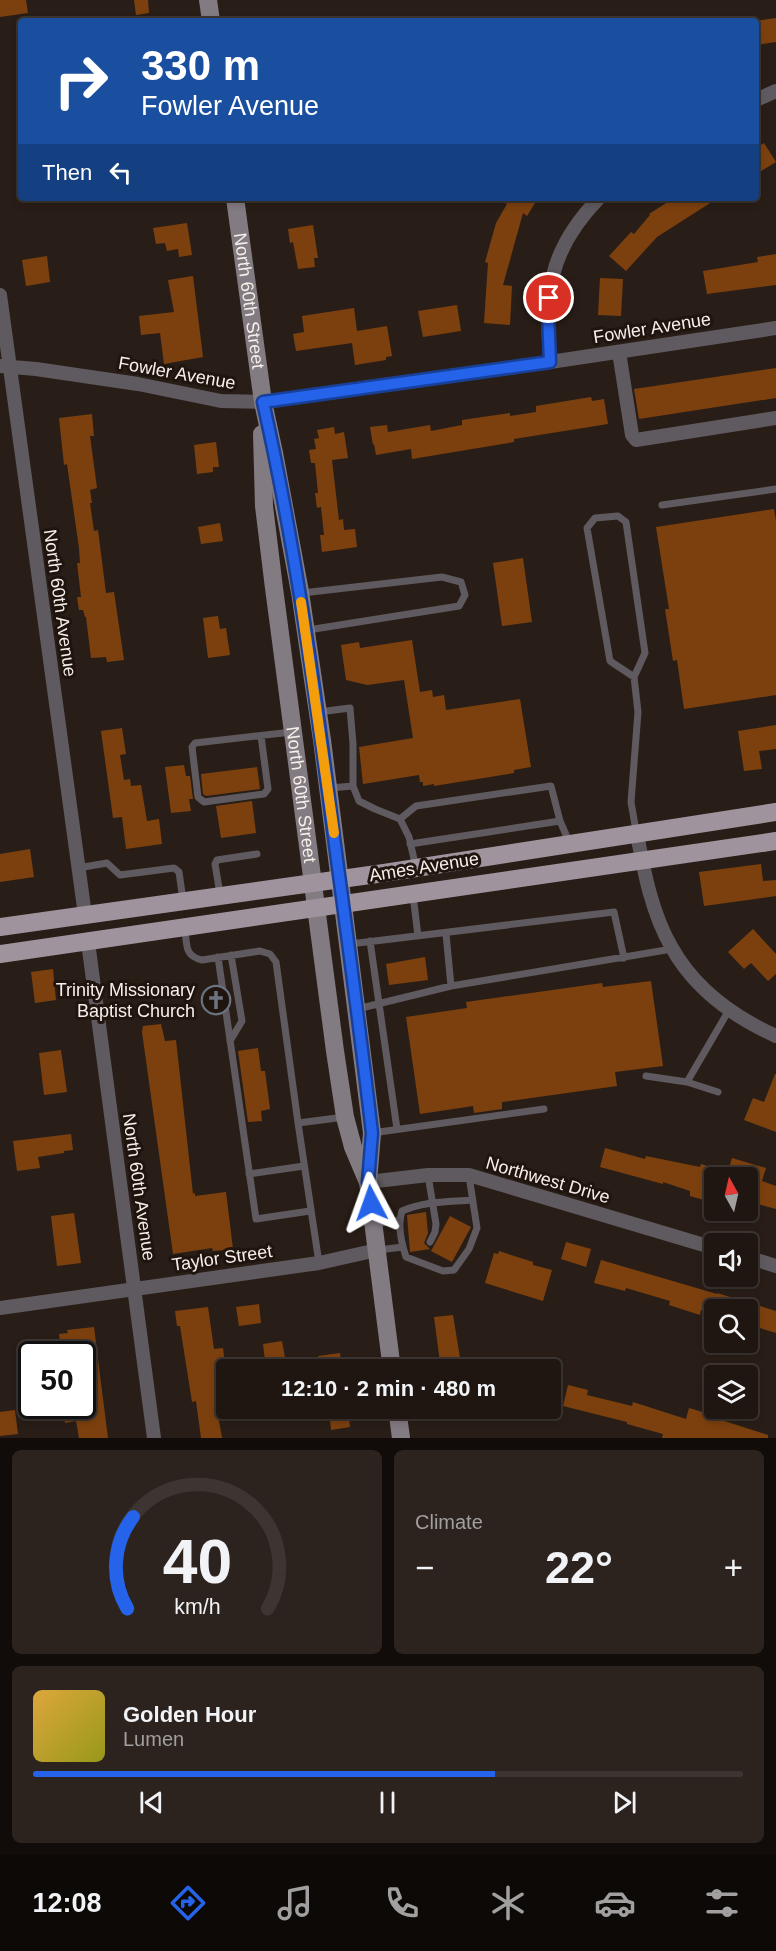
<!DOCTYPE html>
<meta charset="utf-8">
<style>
:root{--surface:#1f1611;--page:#2c231f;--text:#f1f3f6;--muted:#a19f9f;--line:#3c3531;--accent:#2563eb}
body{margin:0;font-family:Arial,sans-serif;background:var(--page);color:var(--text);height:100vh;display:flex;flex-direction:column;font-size:22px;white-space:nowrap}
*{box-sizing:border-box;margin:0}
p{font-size:20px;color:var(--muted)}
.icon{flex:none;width:33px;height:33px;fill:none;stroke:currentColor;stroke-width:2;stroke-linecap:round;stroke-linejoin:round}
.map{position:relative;height:1438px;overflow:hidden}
.details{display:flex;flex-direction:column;gap:12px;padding:12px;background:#110c09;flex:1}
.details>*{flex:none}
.banner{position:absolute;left:18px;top:18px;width:741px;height:183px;border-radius:6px;box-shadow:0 3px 9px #0003,0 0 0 2px var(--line);background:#1a4fa0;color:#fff;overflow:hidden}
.needle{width:39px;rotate:352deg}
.controls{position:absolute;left:704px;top:1167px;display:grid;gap:12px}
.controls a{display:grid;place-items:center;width:54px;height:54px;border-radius:6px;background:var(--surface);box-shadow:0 3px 9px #0003,0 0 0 2px var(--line);font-size:30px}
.speed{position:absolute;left:18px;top:1341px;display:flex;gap:12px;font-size:30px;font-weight:700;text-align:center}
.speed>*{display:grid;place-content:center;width:78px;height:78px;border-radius:50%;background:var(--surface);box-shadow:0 3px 9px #0003,0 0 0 2px var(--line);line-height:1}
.speed .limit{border:3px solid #111;border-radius:9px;background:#fff;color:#111}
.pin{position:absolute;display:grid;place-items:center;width:51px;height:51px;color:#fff;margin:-26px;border:3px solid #fff;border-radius:50%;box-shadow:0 2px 6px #0007}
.me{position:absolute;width:66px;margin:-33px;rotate:356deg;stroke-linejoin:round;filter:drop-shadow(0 0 4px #0008)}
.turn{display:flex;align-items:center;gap:21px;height:126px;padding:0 24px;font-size:27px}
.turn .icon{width:78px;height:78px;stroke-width:2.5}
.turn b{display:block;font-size:42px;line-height:51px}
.then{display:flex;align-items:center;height:57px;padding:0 24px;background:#0003;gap:12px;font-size:22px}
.big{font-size:45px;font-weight:700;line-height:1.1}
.details .card{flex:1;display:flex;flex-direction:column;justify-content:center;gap:9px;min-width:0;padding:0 21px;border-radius:9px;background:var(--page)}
.details .dial{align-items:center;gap:0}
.dial svg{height:156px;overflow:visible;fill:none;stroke:var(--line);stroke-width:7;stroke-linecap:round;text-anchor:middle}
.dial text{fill:var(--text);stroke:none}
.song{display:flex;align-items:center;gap:18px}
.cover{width:72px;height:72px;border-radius:9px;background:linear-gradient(135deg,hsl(40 70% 55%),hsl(60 70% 35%))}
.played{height:6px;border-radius:3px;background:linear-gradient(90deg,var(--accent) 65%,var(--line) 65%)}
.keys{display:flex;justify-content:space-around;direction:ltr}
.heat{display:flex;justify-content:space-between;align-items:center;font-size:33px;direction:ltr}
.details .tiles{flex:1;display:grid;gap:12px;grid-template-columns:1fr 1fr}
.card:last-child{grid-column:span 2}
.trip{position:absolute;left:216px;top:1359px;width:345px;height:60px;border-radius:6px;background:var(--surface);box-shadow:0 3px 9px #0003,0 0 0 2px var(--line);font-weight:700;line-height:60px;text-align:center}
.tabs{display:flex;height:96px;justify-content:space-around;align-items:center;background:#0c0907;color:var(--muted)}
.tabs .icon{width:42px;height:42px}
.tabs .on{color:var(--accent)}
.tabs b{font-size:27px;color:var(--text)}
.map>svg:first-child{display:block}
</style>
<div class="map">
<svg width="776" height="1438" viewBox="0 0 776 1438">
<rect width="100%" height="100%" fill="#291e17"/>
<path fill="#7c400e" d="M0,0H26L28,13L0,17Z
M134,0H148L149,13L136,15Z
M776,18V42L756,45V21Z
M764,143L776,162L756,174V148Z
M497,198H527L535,203L527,216L523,213L503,285L512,286L510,325L484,323L488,263L485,262L496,223L507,204Z
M674,198H718L657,237L626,271L609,256L631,232L634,234L650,215L649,214Z
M187,223L192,255L179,257L178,249L167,251L165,243L156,244L153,228Z
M313,225L318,258H314L315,267L298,269L293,242L290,243L288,229Z
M776,254V285L707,294L703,271L758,262L757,257Z
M47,256L50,282L26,286L22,260Z
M193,276L203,357L164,364L160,333L141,335L139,316L174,312L168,280Z
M600,278L623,279L621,316L598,315Z
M457,305L461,331L423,337L418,311Z
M354,308L357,331L387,326L392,356L386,357V360L355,365L352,343L296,351L293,334L304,332L302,316Z
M776,368V398L639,419L634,389Z
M591,397L592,401L604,399L608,424L514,439V442L412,459L411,449L376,455L374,444L373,445L370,427L387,425L388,432L430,425L431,431L462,425V420L510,413V416L536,412V406Z
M92,414L94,436H90L97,488L90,490L92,503H90L94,531L98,530L106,593L114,592L124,660L107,662L106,657L91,658L86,617H85L83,610H79L77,597H81L77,563H80L79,548L67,464L64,465L59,418Z
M334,427L335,434L344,432L348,458L332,460L339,520L343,519L344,530L355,529L357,547L322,552L320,535H324L321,507L317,508L315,493H318L315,463H311L309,450L316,449L314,439L319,438L317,430Z
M216,442L219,467H213V472L197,474L194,445Z
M774,509L776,521V695L684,709L677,660L673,661L665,609H669L656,527Z
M220,523L223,541L201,544L198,527Z
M523,558L532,622L502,626L493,563Z
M218,616L220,629L226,628L230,655L208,658L203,618Z
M412,640L420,692L432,690L433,697L444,695L446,710L520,699L531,767L514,770V773L434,786V784L423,786V782H420L419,775L363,784L359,747L413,738L404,680L367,685L346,680L341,645L359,642L360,648Z
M776,725V749L759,751L762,769L744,771L738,731Z
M122,728L126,754L120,755L124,780L130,779L131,786L141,785L147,821L159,819L162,844L126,849L122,817L113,818L101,731Z
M184,765L186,776H190L193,799H189L191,811L171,813L165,767Z
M257,767L260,789L206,796L203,794L201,774Z
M252,801L256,833L221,838L216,806Z
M30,849L34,877L0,882V854Z
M761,864L763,881L776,880V896L704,906L699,872Z
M753,929L776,954V974L768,981L751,963L744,969L728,952Z
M425,957L428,980L389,985L386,964Z
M53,969L56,1000L35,1003L31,972Z
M651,981L663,1066L615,1072L617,1086L502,1102V1109L474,1113L473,1106L420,1114L406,1017L467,1008L466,1002L602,983L603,987Z
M161,1024L165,1041L176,1040L193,1194L195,1193V1196L226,1192L233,1249L213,1251L212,1248L173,1254L142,1032L143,1026Z
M258,1048L261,1071H265L270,1109L261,1111L262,1121L248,1122L238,1051Z
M61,1050L67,1092L44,1095L39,1053Z
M775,1074H776V1132L744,1120L753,1098L764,1102Z
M71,1134L73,1150L64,1151V1153L38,1157L40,1168L17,1171L13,1141Z
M605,1148L645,1159L646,1156L700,1167L701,1164L714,1168L704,1200L690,1196V1191L663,1182V1184L600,1167Z
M732,1158L766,1168L762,1181L776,1186V1209L747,1201V1178H726Z
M426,1212L428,1233L424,1243L430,1249L410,1252L407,1215Z
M74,1213L81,1263L57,1266L51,1216Z
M450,1216L471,1227L452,1262L431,1251Z
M566,1242L591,1249L586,1267L561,1259Z
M499,1251L533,1262V1265L552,1270L543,1301L485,1283L494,1253L498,1254Z
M601,1260L717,1294V1293L776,1311V1333L747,1324V1310H714V1314L701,1310L700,1315L669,1305L670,1301L626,1288L625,1291L594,1283Z
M259,1304L261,1323L239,1326L236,1307Z
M208,1307L214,1349L223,1348L225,1365L224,1366L226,1397L215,1398L222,1438H201L196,1401L192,1402L180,1326H177L175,1311Z
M453,1315L462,1370H441L434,1317Z
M94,1327L101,1383L108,1438H79L76,1421L65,1423L63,1407L82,1406V1348L61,1351L59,1334L68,1333L67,1330Z
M282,1341L285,1358L265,1361L263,1344Z
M340,1353L342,1370H321L318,1356Z
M568,1385L588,1390L587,1395L632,1406L633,1402L686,1419L689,1408L709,1414V1416L768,1435V1438H662L663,1434L627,1424V1422L563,1406Z
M329,1408H348L350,1427L331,1430Z
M15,1410L18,1434L0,1436V1412Z"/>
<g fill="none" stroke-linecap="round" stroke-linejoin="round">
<path stroke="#5f5a5f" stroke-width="7" d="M662,505L776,489
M302,593L442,577L461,582L465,595L459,606L308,630
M634,677L610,661L587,528L595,518L618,516L626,522L645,653L634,677L638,712L631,802L636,831
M319,712L350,708L353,744V786
M261,736L268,789L264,794L204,802L198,797L192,747L195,743L292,732
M330,788L353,786L359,801L375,809L400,819L409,837L416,868
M400,819L416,806L551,786L560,821L570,844
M410,844L560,821
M78,868L107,863L120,875L174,868L179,872L183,900
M220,894L215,864L217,860L257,854
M413,895L418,936
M185,929C187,944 184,956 202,960L260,951L270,954L276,962L298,1123
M446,934L451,986
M370,941L397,1129
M350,944L614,912L624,958
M218,957L256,1219L310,1211
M357,1009L451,986L672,949
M230,1041L242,1021L231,955
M646,1076L687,1082L729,1010
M687,1082L718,1092
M372,1133L544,1109
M249,1174L304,1166
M428,1175L436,1224L435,1232L430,1242
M469,1176L477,1228L469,1249L454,1270L443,1271L406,1257C401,1242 397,1225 402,1211C424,1201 449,1202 472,1200
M375,1224L399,1220
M378,1250L403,1247
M319,1263L298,1123L345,1117"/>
<path stroke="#5f5a5f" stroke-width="14" d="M756,100L776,91
M0,295L85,915
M619,352L632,435L636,440L776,418
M550,362C546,291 547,252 599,198
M0,366L36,369L138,384L221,401L263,402L550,362L776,328
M637,834C644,872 652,914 672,948C695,989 734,1017 776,1036
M88,942L154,1438
M368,1182L428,1175H469L714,1248
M747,1257L776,1266
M0,1308L319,1263L377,1250"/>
<g stroke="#837b82" stroke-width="18">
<path d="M208,0L211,21"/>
<path id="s1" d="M235,198L263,402L274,453L300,592L322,740L372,1133L368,1182L392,1370"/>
<path id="s2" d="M262,434L264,506L274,588L335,1051L345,1117L353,1147L367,1180"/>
<path d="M397,1408L401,1438"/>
</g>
<path stroke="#9f949d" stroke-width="18" d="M0,927L384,873L776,812
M0,954L776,841"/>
</g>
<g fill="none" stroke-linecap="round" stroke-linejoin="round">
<g stroke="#184099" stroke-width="15">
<path id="route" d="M371,1203L368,1182L372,1133C361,1037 348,941 335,845C316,697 296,548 263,402L550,362L548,314L549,298"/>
</g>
<use href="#route" stroke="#2563eb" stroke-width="10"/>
<path stroke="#f59e0b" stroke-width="10" d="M301,602L334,833"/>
</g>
<defs>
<g id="church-ring" transform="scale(1.5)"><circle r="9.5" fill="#1f150e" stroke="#6b7280" stroke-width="1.5"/><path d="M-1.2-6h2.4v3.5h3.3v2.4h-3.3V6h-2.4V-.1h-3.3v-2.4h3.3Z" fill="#6b7280"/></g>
</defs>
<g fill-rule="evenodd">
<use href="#church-ring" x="216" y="1000"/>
</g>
<g text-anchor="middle" stroke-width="6" stroke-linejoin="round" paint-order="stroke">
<g font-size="18" fill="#f7efea" stroke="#1f150e">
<text dy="6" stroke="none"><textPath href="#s1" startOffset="104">North 60th Street</textPath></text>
<text transform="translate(652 328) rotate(-9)" y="6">Fowler Avenue</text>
<text transform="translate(177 373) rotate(10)" y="6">Fowler Avenue</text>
<text transform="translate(60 603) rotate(82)" y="6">North 60th Avenue</text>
<text dy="6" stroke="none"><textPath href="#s2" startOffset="363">North 60th Street</textPath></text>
<text transform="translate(424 867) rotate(-9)" y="6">Ames Avenue</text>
<text transform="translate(548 1180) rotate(16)" y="6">Northwest Drive</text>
<text transform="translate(139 1187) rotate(82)" y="6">North 60th Avenue</text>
<text transform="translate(222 1258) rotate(-8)" y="6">Taylor Street</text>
</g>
<g font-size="18" fill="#f7efea" stroke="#1f150e" text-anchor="end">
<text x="195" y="996">Trinity Missionary<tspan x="195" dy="21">Baptist Church</tspan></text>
</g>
</g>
</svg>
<div class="controls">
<a><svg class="needle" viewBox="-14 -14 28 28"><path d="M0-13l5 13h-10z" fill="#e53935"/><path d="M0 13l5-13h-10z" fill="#a19f9f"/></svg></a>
<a><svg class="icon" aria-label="sound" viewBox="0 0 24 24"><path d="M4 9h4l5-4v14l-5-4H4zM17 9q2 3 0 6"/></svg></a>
<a><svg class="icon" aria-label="search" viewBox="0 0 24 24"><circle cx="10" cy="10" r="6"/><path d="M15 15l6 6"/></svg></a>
<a><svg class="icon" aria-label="layers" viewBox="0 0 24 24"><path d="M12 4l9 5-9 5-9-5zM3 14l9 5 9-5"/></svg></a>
</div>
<div class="speed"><div class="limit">50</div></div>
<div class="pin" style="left:549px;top:298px;background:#d93025"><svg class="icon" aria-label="arrive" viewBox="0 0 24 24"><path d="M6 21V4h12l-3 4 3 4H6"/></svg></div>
<svg class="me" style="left:371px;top:1203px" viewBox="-20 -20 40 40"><path d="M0-17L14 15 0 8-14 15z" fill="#2563eb" stroke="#fff" stroke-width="4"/></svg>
<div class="trip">12:10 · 2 min · 480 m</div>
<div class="banner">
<div class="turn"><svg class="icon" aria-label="right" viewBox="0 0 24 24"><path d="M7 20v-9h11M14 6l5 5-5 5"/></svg><div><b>330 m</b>Fowler Avenue</div></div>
<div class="then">Then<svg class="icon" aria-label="left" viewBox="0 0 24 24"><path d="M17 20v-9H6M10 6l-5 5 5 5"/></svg></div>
</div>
</div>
<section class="details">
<div class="tiles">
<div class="card dial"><svg viewBox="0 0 100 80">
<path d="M14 69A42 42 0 1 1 86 69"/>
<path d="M14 69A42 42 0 0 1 17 22" stroke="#2563eb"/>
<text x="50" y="56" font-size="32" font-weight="700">40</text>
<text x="50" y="72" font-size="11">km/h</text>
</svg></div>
<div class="card"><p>Climate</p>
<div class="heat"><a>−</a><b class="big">22°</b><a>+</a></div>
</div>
<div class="card">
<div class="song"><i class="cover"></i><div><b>Golden Hour</b><p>Lumen</p></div></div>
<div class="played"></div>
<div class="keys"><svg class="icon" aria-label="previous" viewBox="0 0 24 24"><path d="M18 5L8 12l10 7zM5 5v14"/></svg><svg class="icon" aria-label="pause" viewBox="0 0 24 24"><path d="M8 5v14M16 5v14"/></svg><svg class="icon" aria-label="next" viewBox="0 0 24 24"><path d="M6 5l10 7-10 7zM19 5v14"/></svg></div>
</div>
</div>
</section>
<nav class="tabs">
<b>12:08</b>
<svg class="icon on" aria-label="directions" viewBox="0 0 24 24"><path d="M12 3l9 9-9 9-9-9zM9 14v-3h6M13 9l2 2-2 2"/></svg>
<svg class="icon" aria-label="music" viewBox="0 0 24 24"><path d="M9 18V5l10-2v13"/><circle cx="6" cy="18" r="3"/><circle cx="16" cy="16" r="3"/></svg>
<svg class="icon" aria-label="phone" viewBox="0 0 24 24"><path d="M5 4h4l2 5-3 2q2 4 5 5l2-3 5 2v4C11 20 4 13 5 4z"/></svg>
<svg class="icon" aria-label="climate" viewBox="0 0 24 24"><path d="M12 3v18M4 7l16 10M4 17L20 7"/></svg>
<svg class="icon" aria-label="car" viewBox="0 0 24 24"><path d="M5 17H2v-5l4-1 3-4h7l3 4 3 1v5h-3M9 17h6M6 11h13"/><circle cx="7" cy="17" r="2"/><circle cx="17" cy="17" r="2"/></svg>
<svg class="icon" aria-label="filters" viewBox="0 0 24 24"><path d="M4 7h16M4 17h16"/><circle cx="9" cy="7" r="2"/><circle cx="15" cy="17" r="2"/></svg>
</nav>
